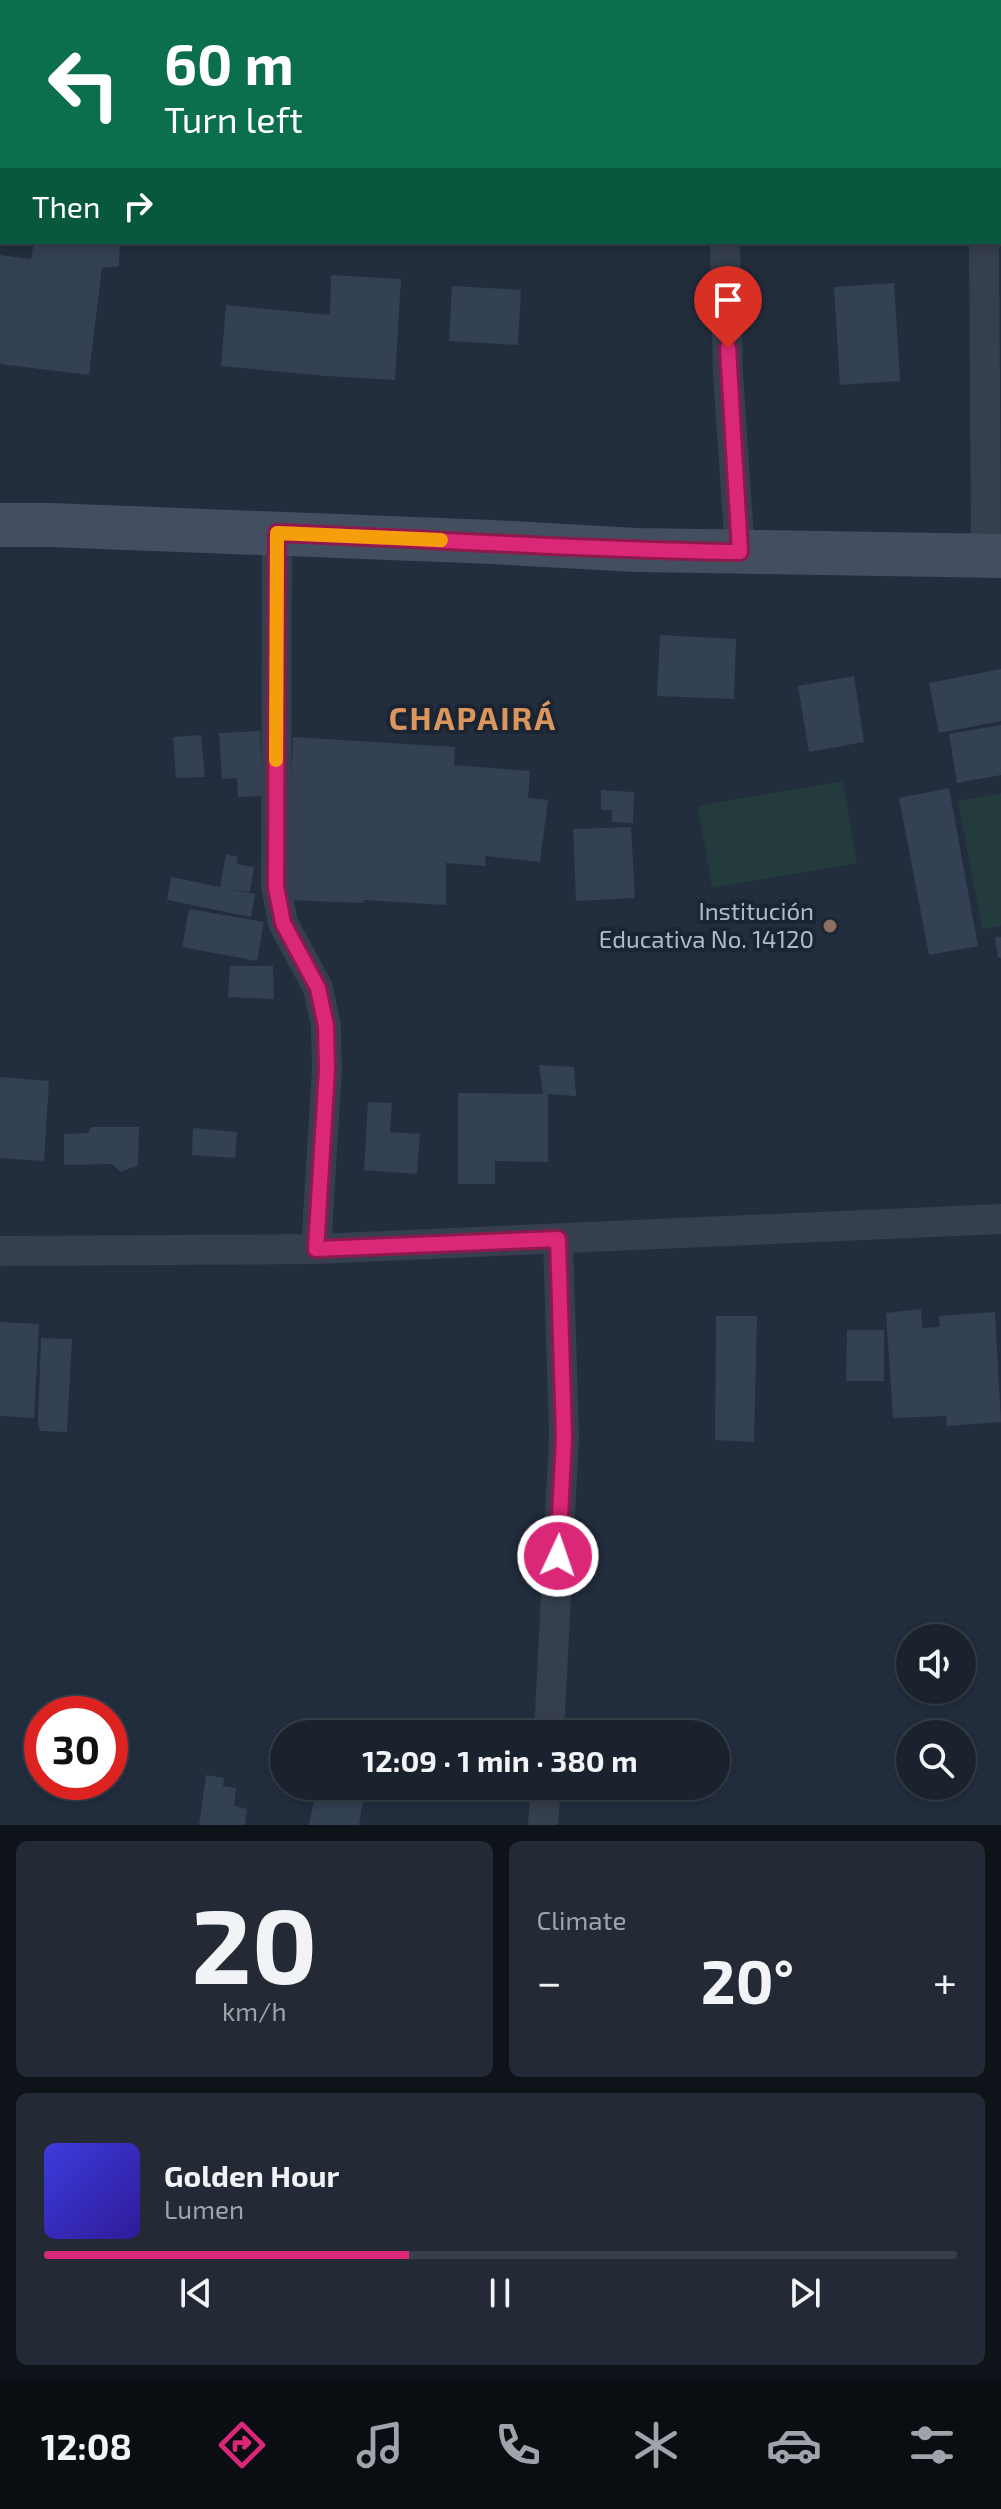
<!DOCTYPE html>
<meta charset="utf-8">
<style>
:root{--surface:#1a222e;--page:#232a36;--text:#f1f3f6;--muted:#9fa4aa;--line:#383f4a;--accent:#db2777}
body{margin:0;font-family:"Exo 2",sans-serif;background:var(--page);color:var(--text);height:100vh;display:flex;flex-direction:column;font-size:30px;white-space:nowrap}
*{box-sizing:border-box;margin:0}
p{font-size:26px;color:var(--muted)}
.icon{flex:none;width:44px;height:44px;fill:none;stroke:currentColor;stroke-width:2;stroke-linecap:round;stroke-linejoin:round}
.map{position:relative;height:1825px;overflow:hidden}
.panel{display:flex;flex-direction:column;gap:16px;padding:16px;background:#0e1319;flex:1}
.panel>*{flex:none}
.hud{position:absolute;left:0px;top:0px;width:1002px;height:244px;box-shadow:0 4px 12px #0003,0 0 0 2px var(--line);background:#0b6e4f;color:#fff;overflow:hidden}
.fabs{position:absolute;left:896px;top:1624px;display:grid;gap:16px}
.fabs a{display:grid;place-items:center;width:80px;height:80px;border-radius:50%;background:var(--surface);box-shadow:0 4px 12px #0003,0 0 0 2px var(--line);font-size:40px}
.speed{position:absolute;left:24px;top:1696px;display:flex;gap:16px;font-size:40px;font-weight:700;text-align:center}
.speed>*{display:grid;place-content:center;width:104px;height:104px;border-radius:50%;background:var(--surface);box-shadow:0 4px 12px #0003,0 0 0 2px var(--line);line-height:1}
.speed .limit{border:12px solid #d22;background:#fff;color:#111}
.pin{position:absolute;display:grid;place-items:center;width:68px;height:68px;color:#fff;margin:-82px -34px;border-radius:50% 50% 50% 0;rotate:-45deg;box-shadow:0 0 8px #0007}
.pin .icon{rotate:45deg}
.me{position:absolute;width:88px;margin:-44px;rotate:3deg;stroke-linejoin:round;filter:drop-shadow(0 0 6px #0008)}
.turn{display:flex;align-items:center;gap:28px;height:168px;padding:0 32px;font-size:36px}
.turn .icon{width:104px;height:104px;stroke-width:2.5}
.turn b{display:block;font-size:56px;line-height:68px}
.then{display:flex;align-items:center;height:76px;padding:0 32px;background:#0003;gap:16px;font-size:30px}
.big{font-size:60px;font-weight:700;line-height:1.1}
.panel .card{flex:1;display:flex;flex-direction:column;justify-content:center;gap:12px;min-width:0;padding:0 28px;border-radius:12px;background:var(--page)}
.panel .dial{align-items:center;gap:0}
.dial b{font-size:104px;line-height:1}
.song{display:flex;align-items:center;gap:24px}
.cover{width:96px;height:96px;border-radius:12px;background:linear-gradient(135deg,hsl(240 70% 55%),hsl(250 70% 35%))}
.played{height:8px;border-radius:4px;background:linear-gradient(90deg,var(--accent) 40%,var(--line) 40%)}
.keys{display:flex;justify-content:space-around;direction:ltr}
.heat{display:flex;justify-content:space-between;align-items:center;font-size:44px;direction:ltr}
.panel .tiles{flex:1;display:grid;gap:16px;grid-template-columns:1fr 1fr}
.card:last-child{grid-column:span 2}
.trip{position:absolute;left:270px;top:1720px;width:460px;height:80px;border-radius:40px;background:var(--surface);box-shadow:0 4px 12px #0003,0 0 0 2px var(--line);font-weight:700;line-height:80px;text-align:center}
.dock{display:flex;height:128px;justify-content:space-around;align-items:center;background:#0a0e12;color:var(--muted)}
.dock .icon{width:56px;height:56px}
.dock .selected{color:var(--accent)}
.dock b{font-size:36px;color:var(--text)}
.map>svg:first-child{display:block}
</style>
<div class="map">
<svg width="1001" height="1825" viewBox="0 0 1001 1825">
<rect width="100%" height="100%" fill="#222d3e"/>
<path fill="#243b3e" d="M843,781L857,863L712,888L698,806Z
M1001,793V926L982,929L958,801Z"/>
<path fill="#344154" d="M34,242H120L119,266L102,268L89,375L0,364V255L31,259Z
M331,275L401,279L395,380L326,376L221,366L226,305L330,315Z
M894,283L900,381L840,385L834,287Z
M452,286L521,290L518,345L449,341Z
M660,635L736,639L734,699L657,696Z
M1001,669V721L939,733L929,683Z
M854,676L864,742L809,752L798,686Z
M1001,725V775L957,783L949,734Z
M260,731L263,796L238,797L237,778L222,779L219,733Z
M201,735L205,777L176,778L173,737Z
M293,737L455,747L454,765L530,771L528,798L548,800L540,862L485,856L486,866L446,863V905L363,900L364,903L286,900Z
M949,788L978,946L929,955L899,798Z
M601,790L634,792L633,823L612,822V810H601Z
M631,827L635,898L576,901L573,829Z
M226,854L238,857L237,864L254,867L250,892L228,889L255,894L251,917L167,900L171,877L220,887Z
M189,909L264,922L257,961L182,947Z
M1001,937V958H998L995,938Z
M230,966H273L274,999L228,997Z
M539,1065L574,1067L576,1096L548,1094V1162L495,1161V1184H458V1093L543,1094Z
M0,1077L49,1081L44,1161L0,1158Z
M368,1102L392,1103L390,1132L420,1134L417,1174L364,1170Z
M91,1127H139L138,1165L121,1172L111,1164L64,1165V1134L88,1133Z
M193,1128L237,1132L235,1158L192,1155Z
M921,1309L922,1328L940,1327L939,1316L995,1312L1001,1422L947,1426L946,1416L893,1418L886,1313Z
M716,1316H757L754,1442L715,1440Z
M0,1322L39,1324L34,1418L0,1416Z
M847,1330H884V1381H846Z
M41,1338L72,1339L67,1432L40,1431L38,1423Z
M206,1775L224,1778L223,1786L236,1788L234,1806L247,1809L245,1825H199Z
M316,1790L363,1800L359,1825H309Z"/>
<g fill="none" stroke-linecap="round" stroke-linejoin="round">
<path stroke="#363f4d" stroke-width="30" d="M721,0V2
M989,2V0
M725,242L728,374L740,552
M984,242L986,556
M277,533L276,887L283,923L318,988L326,1026L327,1070L316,1249
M0,1251L316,1249L1001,1219
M549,1734L564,1437L558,1239
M543,1825L546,1786"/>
<path stroke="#444e61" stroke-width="44" d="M0,525H50L492,542L636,550L1001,556"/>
</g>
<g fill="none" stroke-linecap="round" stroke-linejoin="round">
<g stroke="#8e194d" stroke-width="20">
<path id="route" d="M558,1556L564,1437L558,1239L316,1249L327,1070L326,1026L318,988L283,923L276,887L277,533C431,539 586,550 740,552L728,348"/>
</g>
<use href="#route" stroke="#db2777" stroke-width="14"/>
<path stroke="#f59e0b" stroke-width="14" d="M276,760L277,533L441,540"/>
</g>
<circle fill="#8d6e63" stroke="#1b2432" stroke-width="3" cx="830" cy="926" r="8"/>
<g text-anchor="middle" stroke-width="8" stroke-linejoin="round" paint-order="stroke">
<g font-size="24" fill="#b1bac9" stroke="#1b2432" text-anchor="end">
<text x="814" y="920">Institución<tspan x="814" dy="28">Educativa No. 14120</tspan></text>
</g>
<g font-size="32" font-weight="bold" letter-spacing="2" fill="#da965c" stroke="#1b2432">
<text x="473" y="730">CHAPAIRÁ</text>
</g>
</g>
</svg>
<div class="fabs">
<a><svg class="icon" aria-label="sound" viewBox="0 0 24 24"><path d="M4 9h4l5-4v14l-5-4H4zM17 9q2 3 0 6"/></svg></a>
<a><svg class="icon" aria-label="search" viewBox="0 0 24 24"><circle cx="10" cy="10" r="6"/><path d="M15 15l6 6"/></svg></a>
</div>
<div class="speed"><div class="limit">30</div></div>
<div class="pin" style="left:728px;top:348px;background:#d93025"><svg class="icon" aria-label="arrive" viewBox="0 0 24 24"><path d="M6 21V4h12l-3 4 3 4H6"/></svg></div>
<svg class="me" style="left:558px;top:1556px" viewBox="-20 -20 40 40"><circle r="17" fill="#db2777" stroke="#fff" stroke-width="3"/><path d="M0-11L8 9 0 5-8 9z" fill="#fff"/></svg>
<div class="trip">12:09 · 1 min · 380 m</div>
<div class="hud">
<div class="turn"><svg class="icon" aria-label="left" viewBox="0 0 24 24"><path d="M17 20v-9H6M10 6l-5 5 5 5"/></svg><div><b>60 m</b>Turn left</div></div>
<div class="then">Then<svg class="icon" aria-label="right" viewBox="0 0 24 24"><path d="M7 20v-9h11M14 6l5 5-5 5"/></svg></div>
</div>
</div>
<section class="panel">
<div class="tiles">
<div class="card dial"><b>20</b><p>km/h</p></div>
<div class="card"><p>Climate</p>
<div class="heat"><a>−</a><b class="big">20°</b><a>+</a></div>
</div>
<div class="card">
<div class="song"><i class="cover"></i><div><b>Golden Hour</b><p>Lumen</p></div></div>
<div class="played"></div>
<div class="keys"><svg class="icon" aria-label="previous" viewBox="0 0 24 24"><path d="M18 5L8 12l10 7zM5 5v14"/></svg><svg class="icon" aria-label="pause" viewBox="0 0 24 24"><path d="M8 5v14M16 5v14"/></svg><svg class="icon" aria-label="next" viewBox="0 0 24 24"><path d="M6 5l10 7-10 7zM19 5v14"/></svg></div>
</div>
</div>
</section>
<nav class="dock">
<b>12:08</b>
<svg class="icon selected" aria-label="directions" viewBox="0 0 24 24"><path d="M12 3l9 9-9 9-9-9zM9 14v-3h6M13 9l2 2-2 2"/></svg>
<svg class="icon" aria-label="music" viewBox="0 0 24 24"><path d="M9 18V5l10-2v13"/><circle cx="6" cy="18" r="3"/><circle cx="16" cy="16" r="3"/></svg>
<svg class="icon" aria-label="phone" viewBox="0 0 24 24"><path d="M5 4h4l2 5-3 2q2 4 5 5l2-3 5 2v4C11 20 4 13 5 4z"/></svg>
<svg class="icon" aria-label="climate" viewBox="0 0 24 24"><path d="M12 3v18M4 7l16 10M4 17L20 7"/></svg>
<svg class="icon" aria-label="car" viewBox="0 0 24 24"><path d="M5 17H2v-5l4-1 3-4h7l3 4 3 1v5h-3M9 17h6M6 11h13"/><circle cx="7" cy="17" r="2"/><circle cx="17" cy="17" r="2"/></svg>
<svg class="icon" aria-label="filters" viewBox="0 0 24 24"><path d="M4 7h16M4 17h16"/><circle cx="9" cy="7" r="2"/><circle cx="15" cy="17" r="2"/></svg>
</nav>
